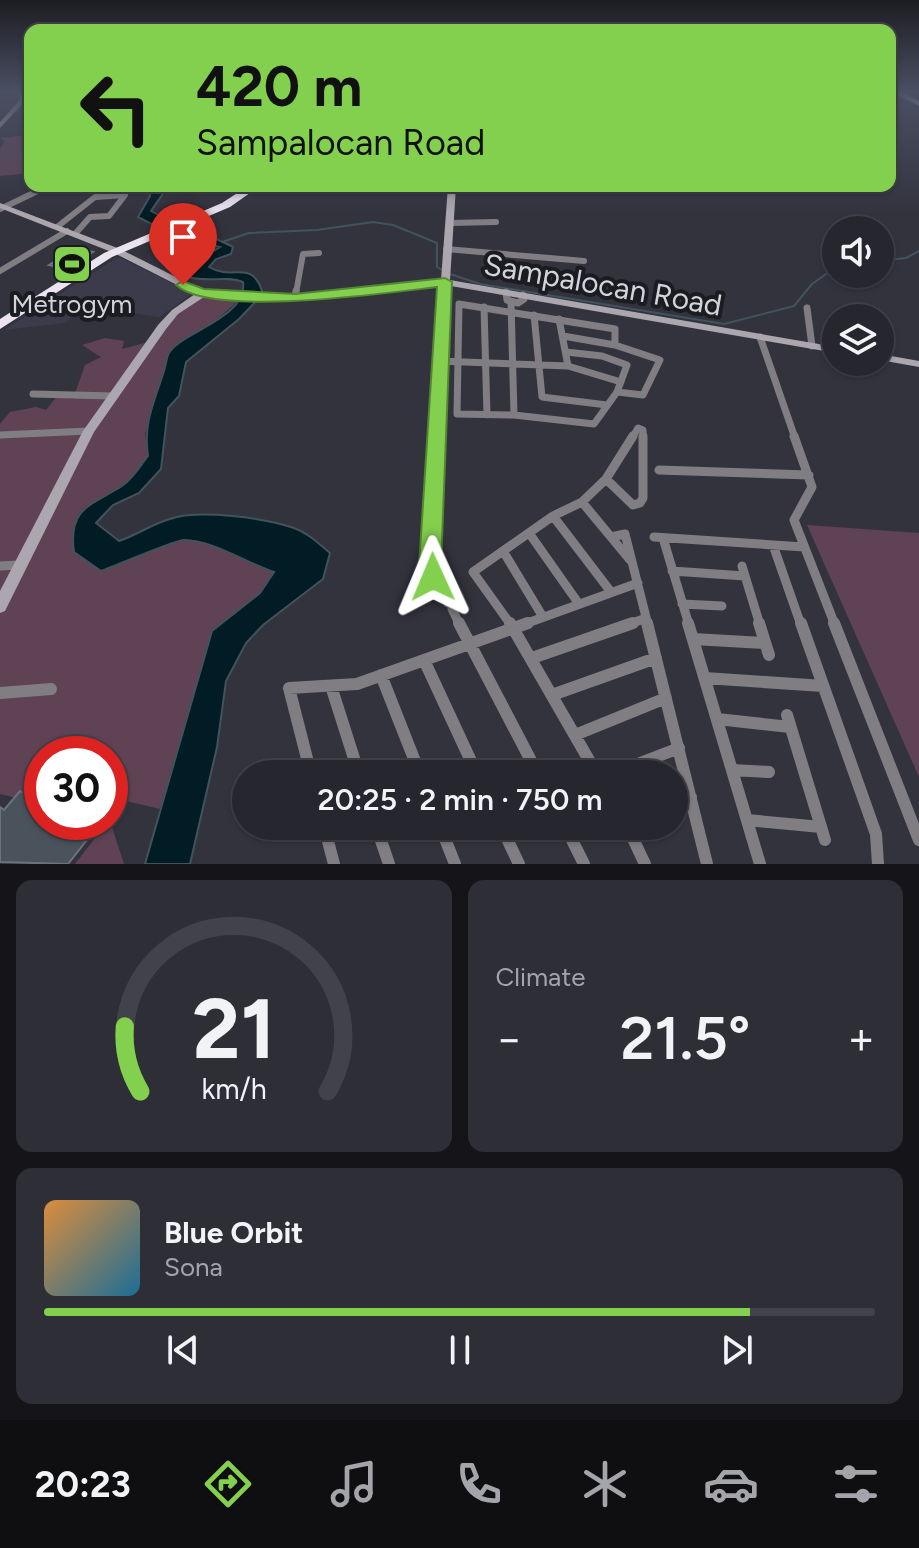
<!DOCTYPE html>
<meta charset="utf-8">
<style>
:root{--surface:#26262e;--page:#2e2e36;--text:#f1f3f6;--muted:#a4a5aa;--line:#42434a;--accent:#83d04e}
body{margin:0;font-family:Figtree,sans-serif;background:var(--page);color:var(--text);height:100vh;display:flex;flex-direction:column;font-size:30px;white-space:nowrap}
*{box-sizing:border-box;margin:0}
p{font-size:26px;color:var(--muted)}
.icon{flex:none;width:44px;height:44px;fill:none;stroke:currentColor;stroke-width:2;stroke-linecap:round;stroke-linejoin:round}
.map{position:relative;height:864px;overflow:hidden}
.details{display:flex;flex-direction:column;gap:16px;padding:16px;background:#151519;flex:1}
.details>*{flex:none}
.hud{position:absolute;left:24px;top:24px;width:872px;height:168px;border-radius:16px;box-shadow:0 2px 6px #0004,0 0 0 2px var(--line);background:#83d04e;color:#111;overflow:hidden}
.tools{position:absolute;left:822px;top:216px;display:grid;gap:16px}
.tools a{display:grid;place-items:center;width:72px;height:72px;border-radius:50%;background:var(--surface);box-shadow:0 2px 6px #0004,0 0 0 2px var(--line);font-size:40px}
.speed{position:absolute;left:24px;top:736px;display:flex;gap:16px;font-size:40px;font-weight:700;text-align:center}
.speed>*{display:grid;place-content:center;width:104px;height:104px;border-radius:50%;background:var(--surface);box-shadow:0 2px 6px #0004,0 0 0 2px var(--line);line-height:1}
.speed .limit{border:12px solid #d22;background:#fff;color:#111}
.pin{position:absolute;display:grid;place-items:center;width:68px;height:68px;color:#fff;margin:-82px -34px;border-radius:50% 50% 50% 0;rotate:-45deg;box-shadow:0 0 8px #0007}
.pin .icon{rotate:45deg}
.me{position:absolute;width:88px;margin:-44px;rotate:359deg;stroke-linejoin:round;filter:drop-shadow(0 0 6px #0008)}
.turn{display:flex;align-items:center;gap:28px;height:168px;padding:0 40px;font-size:36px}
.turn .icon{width:104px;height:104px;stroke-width:2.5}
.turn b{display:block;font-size:56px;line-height:68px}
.big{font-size:60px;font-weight:600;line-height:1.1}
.details .tile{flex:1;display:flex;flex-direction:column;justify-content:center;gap:12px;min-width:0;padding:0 28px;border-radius:16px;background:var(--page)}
.details .dial{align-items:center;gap:0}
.dial svg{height:208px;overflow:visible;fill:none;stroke:var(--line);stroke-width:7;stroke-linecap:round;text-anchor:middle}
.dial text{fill:var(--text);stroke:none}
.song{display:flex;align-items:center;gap:24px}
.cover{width:96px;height:96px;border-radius:12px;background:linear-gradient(135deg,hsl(30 70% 55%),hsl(200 70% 35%))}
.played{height:8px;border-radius:4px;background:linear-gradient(90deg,var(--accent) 85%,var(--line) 85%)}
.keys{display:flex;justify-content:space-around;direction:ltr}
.heat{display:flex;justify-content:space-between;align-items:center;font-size:44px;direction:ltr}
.details .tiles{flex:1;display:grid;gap:16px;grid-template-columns:1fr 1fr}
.tile:last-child{grid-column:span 2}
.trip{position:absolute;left:232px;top:760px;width:456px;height:80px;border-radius:40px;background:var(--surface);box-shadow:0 2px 6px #0004,0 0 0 2px var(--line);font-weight:600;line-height:80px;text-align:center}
.dock{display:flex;height:128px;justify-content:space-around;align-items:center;background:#0f0f12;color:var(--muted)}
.dock .icon{width:56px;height:56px}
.dock .active{color:var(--accent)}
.dock b{font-size:36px;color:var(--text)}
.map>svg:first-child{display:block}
</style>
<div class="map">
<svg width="919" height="864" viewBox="0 0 919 864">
<rect width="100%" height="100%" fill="#33333e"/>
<path fill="#3b3b4c" d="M118,257L193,293L159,317L88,307L65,323L4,330Z"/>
<path fill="#604255" d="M30,135V173L0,176V148L5,141L0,138Z
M202,294L241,298L206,329L169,351L145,434L148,456L126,484L82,510L101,571C115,566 175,540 185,540C213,541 247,563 275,572L260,593L212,631L160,809L110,797V754H42V804L0,794V424L10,412L36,407L46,410L58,395L73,399L85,365L101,357L82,345L105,338L124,341L122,349L152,341L162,327Z
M807,525L919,533V777Z
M110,821L124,864H75L105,825L96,822Z"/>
<path fill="#021c25" stroke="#41535b" stroke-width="2" d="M150,186H162L164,192L151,211C178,226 207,233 233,247L231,254L216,259L209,267C234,282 252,257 263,294L239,319L186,362L179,396L168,408L161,469L139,493L113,505L96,523L119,541C137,535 152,524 170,519C199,509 265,518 294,528C308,533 318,543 330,553L323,579L263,625L246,643L226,681L217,747L190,864H145L212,631L260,593L274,572C247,563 212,540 184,540C175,540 115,566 101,571L74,552C68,508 90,506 122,486C133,479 140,466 148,456C143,423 154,403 164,371C166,366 166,358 169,353C181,332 248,318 243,282C227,275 207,283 189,277L184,269L220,247L167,232L138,217L150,196Z"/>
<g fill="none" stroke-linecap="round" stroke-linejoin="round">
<path stroke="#41535b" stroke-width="2" d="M222,242L249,233L317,230L373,222L393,225L437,243V267L444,271
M880,261L906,258L919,251
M450,274L480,284L724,324L794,306L812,284L836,267"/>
</g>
<path fill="#4a525c" stroke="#6b737e" stroke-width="2" d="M76,248L93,252L66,269L49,265Z
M20,791L42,805V822H68L90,836L68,864L0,862V807L4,810Z"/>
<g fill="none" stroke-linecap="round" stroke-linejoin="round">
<path stroke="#817e83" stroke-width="6" d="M0,209L48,186
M450,223L496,222
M57,227L95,197L125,195L109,216L90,217L75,234
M446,249L584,261
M0,271L67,231
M296,293L303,254L319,253
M444,293L445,282"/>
<path stroke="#817e83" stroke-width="7" d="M506,292L507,300L518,303L524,299L523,295
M295,298L296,291
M511,302L514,415
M484,307L487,415
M807,308L812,346
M534,315L542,397L607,405
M559,319L568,366
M563,336L615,345L660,360L643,395L617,392
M760,337L795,438
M566,352L602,356L627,365L617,392L594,424L514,415L457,414L459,304L615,329V345
M438,361L568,366L621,382
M33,394L113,396
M0,435L89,431
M437,438L444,291
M632,438L638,428L643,430V438"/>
<path stroke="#817e83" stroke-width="9" d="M437,436L430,566L448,603
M794,436L812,487L794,520L835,625
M659,470L809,475
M606,479L633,505L640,503L643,498V436
M606,479L633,436
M582,502L630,560
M553,516L611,592
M529,533L579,604
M611,537L625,534L648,625
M654,537L804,547
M663,538L689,625
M773,545L801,625
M503,551L543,617
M0,566L19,565
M742,566L760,625
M672,571L745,576
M682,604L722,606
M452,609L460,625
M511,625L473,572L553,516L582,502L606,479
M522,625L638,583
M627,625L646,618"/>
<path stroke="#817e83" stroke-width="12" d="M459,623L538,774
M510,623L597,774
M647,623L707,864
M688,623L760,864
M759,623L769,655
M801,623L876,834L878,864
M834,623L919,840
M693,639L765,643
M532,658L633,623
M424,660L477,774
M381,675L420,774
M705,678L823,686
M331,686L359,774
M0,693L51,689
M552,695L656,658
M787,715L825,840
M717,719L790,727
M575,735L666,698
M732,770L769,772
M311,774L289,688L357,684L528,623
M612,774L679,748
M674,804L691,797
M747,820L821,827
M324,826L334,864
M376,826L389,864
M440,826L455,864
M501,826L519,864
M565,826L584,864
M627,826L645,864"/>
<path fill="#aca7af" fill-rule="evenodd" d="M19,93H25L26,100L0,128V122L20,100Z
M448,186H456L450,280L836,347V353L445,285L295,301L204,297L178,314L166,329L94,432L5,611L0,613V591L83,431L158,325L172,310L195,294L114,253L0,208V203L120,249L204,291L295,295L441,280Z
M880,354L919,361V367L880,360Z"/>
<path fill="#ebe3f0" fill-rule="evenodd" d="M894,93H904L919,101V106Z
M248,186H260L230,207L112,257L0,329V319L104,253L222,203Z"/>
</g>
<linearGradient id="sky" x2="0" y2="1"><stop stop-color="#1c1c22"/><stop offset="0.43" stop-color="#4a5063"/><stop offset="1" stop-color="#4a5063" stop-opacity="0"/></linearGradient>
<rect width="919" height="214" fill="url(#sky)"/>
<path fill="#83d04e" stroke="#558733" stroke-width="2" d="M445,278L452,282L441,566L444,577L441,584L433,587L425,584L419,566L437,287C386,293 212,318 176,285L183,281L204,289L295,294Z"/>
<defs>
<g id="stadium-square" transform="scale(2)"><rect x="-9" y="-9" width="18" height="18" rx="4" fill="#83d04e" stroke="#1b1c21"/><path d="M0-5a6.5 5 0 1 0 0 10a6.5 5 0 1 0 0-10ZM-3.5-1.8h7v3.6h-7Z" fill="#111"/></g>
</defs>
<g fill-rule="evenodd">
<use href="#stadium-square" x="72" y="264"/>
</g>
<g text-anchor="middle" stroke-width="8" stroke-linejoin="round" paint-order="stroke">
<g font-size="26" fill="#d3d3da" stroke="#1b1c21">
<text x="72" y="313">Metrogym</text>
</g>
<g font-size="30" fill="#d3d3da" stroke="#1b1c21">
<text transform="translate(603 285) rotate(10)" y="10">Sampalocan Road</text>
</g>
</g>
</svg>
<div class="tools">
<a><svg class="icon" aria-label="sound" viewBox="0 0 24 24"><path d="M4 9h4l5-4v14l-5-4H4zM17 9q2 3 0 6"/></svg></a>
<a><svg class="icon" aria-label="layers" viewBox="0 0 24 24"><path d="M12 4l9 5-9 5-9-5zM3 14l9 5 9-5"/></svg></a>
</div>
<div class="speed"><div class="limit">30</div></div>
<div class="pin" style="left:183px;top:285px;background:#d93025"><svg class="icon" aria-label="arrive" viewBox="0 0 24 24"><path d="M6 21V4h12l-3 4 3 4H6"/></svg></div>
<svg class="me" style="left:433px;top:577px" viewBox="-20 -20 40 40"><path d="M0-17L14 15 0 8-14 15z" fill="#83d04e" stroke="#fff" stroke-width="4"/></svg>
<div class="trip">20:25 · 2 min · 750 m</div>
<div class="hud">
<div class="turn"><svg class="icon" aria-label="left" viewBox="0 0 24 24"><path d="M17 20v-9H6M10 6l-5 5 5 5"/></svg><div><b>420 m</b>Sampalocan Road</div></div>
</div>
</div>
<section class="details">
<div class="tiles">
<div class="tile dial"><svg viewBox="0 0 100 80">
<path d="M14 69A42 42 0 1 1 86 69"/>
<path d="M14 69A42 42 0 0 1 8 44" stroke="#83d04e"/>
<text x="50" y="56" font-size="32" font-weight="700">21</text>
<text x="50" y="72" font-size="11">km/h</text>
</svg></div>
<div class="tile"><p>Climate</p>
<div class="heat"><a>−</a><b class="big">21.5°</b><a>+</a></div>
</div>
<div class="tile">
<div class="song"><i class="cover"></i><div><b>Blue Orbit</b><p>Sona</p></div></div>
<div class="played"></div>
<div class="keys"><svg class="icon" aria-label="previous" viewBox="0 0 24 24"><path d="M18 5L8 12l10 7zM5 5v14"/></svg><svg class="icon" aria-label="pause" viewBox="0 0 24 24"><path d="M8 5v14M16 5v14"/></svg><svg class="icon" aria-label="next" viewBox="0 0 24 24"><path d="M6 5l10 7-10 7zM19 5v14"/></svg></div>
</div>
</div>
</section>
<nav class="dock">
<b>20:23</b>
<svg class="icon active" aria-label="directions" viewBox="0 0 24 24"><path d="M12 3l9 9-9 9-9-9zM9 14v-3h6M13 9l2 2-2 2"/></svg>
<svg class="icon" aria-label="music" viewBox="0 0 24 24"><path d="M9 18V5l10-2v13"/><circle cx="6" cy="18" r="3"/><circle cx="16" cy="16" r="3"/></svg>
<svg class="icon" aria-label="phone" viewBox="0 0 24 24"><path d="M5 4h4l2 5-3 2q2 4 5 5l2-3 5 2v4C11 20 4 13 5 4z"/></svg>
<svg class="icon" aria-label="climate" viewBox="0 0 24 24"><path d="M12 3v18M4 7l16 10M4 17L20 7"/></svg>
<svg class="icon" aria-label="car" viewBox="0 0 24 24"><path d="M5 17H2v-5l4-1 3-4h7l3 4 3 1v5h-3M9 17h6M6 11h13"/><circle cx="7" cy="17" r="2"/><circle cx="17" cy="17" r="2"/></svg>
<svg class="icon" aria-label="filters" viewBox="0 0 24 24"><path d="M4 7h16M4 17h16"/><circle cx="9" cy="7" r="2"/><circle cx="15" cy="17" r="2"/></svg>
</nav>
